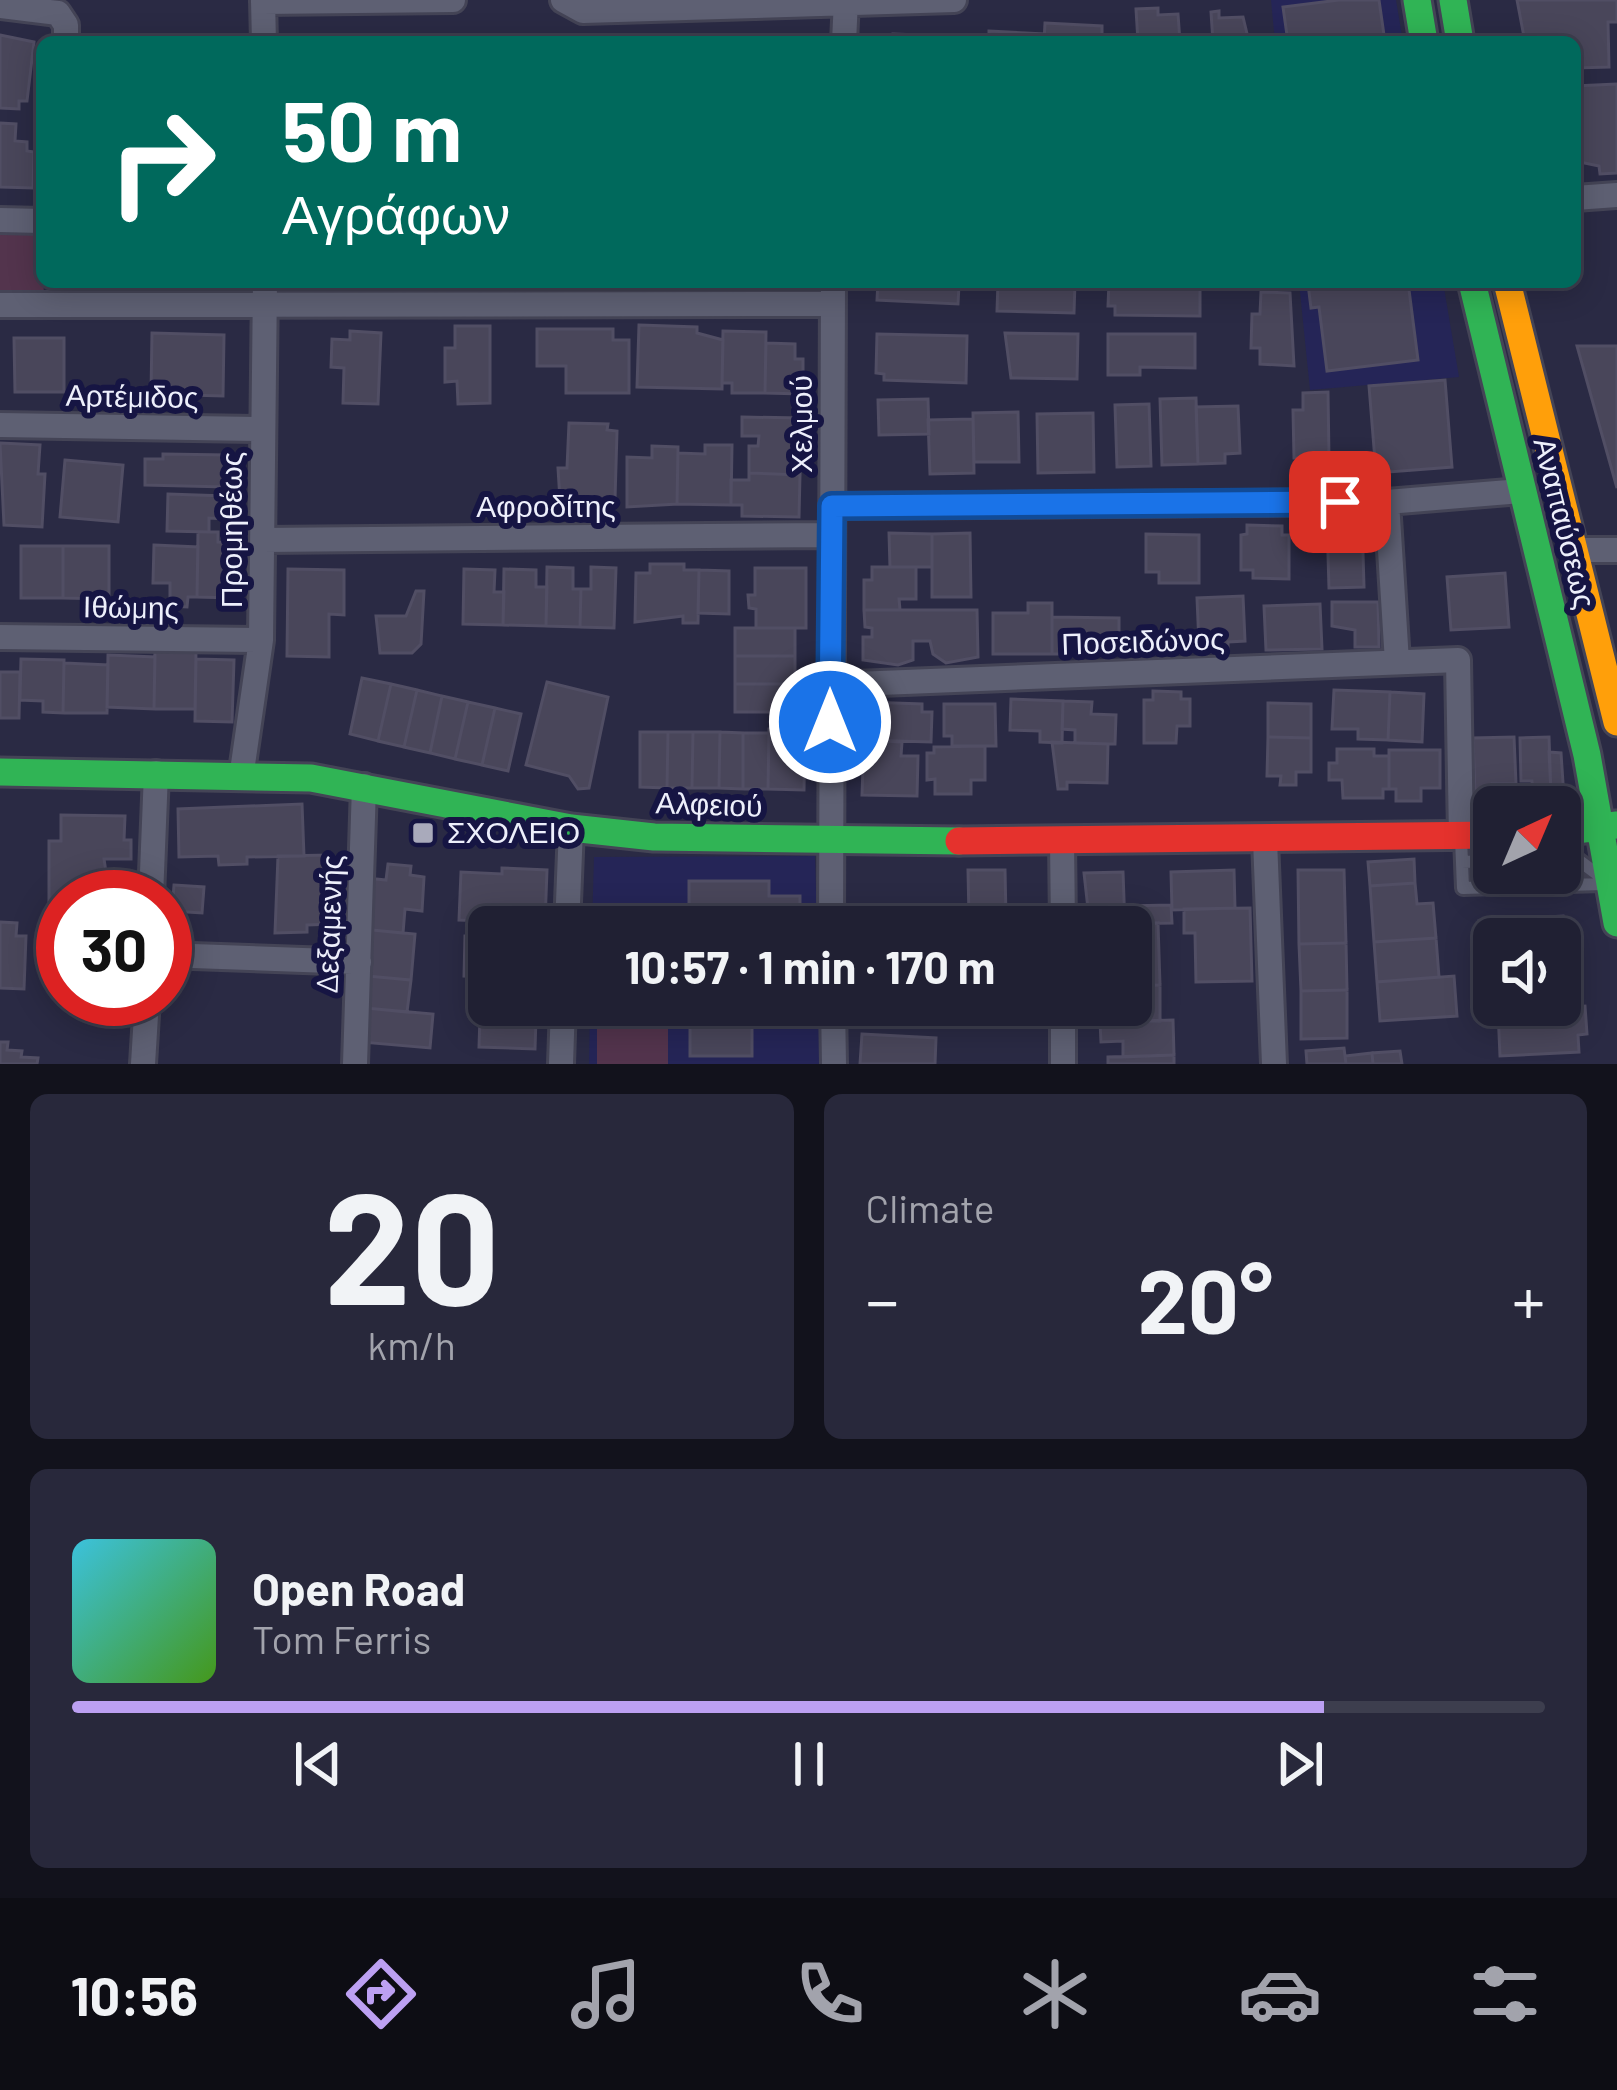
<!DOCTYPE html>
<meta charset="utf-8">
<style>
:root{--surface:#202033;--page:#28283b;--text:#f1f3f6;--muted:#a2a3ac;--line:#3d3e4e;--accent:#bca0f2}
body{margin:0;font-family:Barlow,sans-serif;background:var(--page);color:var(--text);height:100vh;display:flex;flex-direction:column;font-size:45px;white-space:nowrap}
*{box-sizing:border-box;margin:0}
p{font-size:39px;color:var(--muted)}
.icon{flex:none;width:66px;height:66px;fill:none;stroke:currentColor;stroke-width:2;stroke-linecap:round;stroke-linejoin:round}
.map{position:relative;height:1064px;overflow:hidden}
.sheet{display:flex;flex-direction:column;gap:30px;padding:30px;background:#12121c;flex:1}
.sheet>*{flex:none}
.top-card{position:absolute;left:36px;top:36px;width:1545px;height:252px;border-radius:18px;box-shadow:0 6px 30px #0003,0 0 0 3px var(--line);background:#00695c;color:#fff;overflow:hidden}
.needle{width:78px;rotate:44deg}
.buttons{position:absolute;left:1473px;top:786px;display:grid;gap:24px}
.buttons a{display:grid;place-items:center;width:108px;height:108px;border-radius:18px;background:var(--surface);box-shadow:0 6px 30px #0003,0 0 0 3px var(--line);font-size:60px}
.speed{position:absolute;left:36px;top:870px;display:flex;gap:24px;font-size:60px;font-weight:700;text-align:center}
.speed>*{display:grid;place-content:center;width:156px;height:156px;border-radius:50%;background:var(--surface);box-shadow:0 6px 30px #0003,0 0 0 3px var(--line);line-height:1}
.speed .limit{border:18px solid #d22;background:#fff;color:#111}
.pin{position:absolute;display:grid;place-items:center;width:102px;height:102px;color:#fff;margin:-51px;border-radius:24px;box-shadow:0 6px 18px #0006}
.me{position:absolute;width:132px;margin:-66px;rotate:0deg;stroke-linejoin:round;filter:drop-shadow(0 0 9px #0008)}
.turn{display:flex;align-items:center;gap:42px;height:252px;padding:0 48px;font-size:54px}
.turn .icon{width:156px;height:156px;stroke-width:2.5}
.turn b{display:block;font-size:84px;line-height:102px}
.big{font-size:90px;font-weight:700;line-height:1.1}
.sheet .card{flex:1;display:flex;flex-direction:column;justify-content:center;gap:18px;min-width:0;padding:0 42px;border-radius:18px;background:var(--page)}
.sheet .dial{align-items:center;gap:0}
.dial b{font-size:156px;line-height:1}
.song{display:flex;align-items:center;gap:36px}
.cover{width:144px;height:144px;border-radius:18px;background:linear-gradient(135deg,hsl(190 70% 55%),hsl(100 70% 35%))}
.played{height:12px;border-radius:6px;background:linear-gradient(90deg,var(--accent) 85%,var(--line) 85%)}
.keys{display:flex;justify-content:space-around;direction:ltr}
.heat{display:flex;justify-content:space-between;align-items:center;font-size:66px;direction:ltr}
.sheet .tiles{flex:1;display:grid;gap:30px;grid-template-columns:1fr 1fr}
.card:last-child{grid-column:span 2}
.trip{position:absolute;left:468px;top:906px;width:684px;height:120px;border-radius:18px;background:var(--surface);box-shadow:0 6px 30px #0003,0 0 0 3px var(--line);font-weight:700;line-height:120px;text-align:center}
.tabs{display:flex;height:192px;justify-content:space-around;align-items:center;background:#0d0d14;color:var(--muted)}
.tabs .icon{width:84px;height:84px}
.tabs .active{color:var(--accent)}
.tabs b{font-size:54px;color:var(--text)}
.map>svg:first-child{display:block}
</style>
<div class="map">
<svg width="1617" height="1064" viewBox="0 0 1617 1064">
<rect width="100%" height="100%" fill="#2a2a44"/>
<path fill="#252557" d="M1271,0H1396L1403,42H1275Z
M1299,282H1443L1459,377L1310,390Z
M815,856L817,927H592L594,857Z
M590,1005H819L820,1064H589Z"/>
<path fill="#53344d" d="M0,228H42L44,299L0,300Z
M597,1005H668V1064H597Z"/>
<path fill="#49465a" stroke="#514e64" stroke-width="3" d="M1339,0H1379L1385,42H1288L1283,7Z
M1517,0H1617V22H1608L1609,67L1575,68V42H1525Z
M1158,8V15L1178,14L1180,42H1138L1136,9Z
M1219,11V18L1243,17L1249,42H1213L1211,12Z
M1045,23L1102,26V42H1044Z
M989,31L1044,34V42H989Z
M893,34L946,36V42H893Z
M0,35L34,42L27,101H19V109L0,108Z
M800,36V42H747V38Z
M1617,84V173L1600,174L1599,166L1575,161V86Z
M0,123L16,124L15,141L27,142V151L34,152L33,188L0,187Z
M85,282H132V287L97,284L96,294L84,293Z
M878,282H966L959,285L958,304L877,300Z
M998,282H1075L1074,313L997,311Z
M1109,282H1200V316L1115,315V306H1108Z
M1408,282L1418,360L1327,371L1319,307L1311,308L1308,284Z
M1261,292L1290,293L1294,366L1260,364V348H1251L1252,314H1260Z
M639,325L697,327V333L723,340L722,389L637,387Z
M455,326H490V403L458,404L457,381L445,382V348H455Z
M537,329H613V340H629V393H566V366H537Z
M350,331L381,333L378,404L343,403L344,368L331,367L332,339L350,340Z
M723,331L766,332L765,393H732V383H722Z
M152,333L224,335L223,396L151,394Z
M1005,333L1078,334L1077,379L1011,378Z
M877,334L967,336L966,383L884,380V374L876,373Z
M1108,334H1195V368L1140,367V375H1108Z
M14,338H64V392H15Z
M766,343L795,344V359H803V394L765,393Z
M1577,346H1617V488Z
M1445,380L1452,467L1376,473L1369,386Z
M1328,392L1329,458H1294L1293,410H1303V393Z
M1196,398L1198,464L1162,465L1160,399Z
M928,399L929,434L879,435L878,400Z
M1149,404L1151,466L1117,467L1115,405Z
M1238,406L1240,453L1225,454V463L1198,464L1196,407Z
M1018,412L1019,462H974L973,413Z
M1093,413L1094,472L1038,473L1037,414Z
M742,417L800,418V475L749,473V446H758L759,436H742Z
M973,419L974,473L930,474L928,420Z
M569,423L608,424L607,430L617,431L615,499L607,498V517L561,516L558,468H567Z
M0,443L40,445L38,474H45L42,527L4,525Z
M705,445H732L731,505L677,504L678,453L705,454Z
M652,446L678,447L677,504L627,507V457L652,458Z
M163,454L227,455L226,487L145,485V459H163Z
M65,460L123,465L118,522L60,517Z
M749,473L800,475L799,517L742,516V505H731V480H749Z
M168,494L225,496V519L209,518V532L167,531Z
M1362,520L1364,587L1329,588L1327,521Z
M1247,525L1282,526V535H1289V579L1253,578V570H1241V535L1247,534Z
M198,532H218V542L236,543L234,598L197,597Z
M889,533L932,534V567H890Z
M970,533L971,597H932V534Z
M1146,534L1199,535V583H1159V572H1146Z
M154,545L198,547L197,597H188L187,607L170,606V583H153Z
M21,546H63V598H21Z
M63,546H109V599L63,598Z
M650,564H684V570H699L698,623H683V616L635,622L636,573H650Z
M547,567L573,568V589H581L580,627L546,626Z
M591,567L616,568L614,628L580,627L581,589H591Z
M872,567H916V599H899L900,610H864V580H872Z
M755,568H806V628H756V609L749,608L748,595H755Z
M288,569L344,570V615L329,614V657L287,656Z
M464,569L495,570L494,592H504L503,625L463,624Z
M504,569L536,570V587H547L546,626L503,625Z
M699,570L729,571V614L698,613Z
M1505,573L1509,627L1451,630L1447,577Z
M416,591H424L421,644L412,653H380L376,616H406Z
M1243,596L1245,641L1228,642V651L1212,652L1211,644H1199L1197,598Z
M1332,602H1378L1379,647H1355V630L1332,626Z
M1028,603H1052V654H993V613H1028Z
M1320,604L1322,649L1266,650L1264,606Z
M864,610H977L978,657L946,663L933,654L930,641H913V660L898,665L863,660V637H872V628L865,627Z
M1052,617L1119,618V654H1052Z
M735,628H795V656H735Z
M155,649L196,650L195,709H154Z
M108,655L155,657L154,709L107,707Z
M735,656H795V684H735Z
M21,659L64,660L63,713L43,712V701L20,700Z
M196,659L234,660L232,722L195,721Z
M64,663L108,665L107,713H63Z
M0,672H20L19,718H0Z
M362,678L391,684L378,741L350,734Z
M547,682L608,697L589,788L578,789L569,776L526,765Z
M391,684L417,690L404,747L378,741Z
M735,684H795L796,712H735Z
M417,690L442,696L430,753L404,747Z
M1334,690L1390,692L1388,740L1358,739V729H1332Z
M1153,691L1181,692V699H1190V726H1177L1176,743H1144V700H1153Z
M1390,692L1424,694L1422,742L1388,740Z
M442,696L468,702L455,759L430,753Z
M1011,699L1063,701L1062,743L1040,742V731L1010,730Z
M1063,701L1092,702L1091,714L1116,715L1115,744L1075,743V730L1062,729Z
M468,702L495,708L482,765L455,759Z
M865,702L922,704V712H932L931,742L864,740Z
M1268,703L1311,704V738L1268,737Z
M944,704H995L996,746H952V736H944Z
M495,708L521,714L508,771L482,765Z
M769,729L805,730L804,790L768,789Z
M640,732H668L667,788L640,787Z
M668,732H693L692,788H667Z
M693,732H720L719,788H692Z
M720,732L743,733V789L719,788Z
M743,733H769L768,789H743Z
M1268,737L1311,738V772H1296V785H1280L1281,776H1267Z
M1514,737L1516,784H1492V794H1475L1473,738Z
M1549,737L1551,794L1533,795L1532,781H1521L1520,738Z
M864,740L902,742L901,756H918L917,796L862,795Z
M1052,742L1108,744L1107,783L1067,782V789H1058Z
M985,746V780H971V794H935V779L927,780V753H934V747Z
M1337,749H1374V756H1389V789H1383V798H1343L1342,780H1329V763H1337Z
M1389,750H1440V788H1421V801H1396V789H1389Z
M1549,752L1561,753L1564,798L1547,804L1529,803L1533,795L1551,794Z
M302,804L304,856L247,857V864L219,865L218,856L179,857L178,809Z
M61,815L125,816L124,840H131V859H104L109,892H118V897H63V918L62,903H49V841H61Z
M331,855L333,924L307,925V932L275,933L278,856Z
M1414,859L1415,883L1370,886L1368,862Z
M388,864L411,866L410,875L424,877L422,911L405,909L403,933L361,929L366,878L386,880Z
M502,868L547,870L545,923L459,920L461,872L502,874Z
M968,870H1005L1006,918H969Z
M1234,870L1235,908L1172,910L1171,872Z
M1298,870H1344L1346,943L1299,944Z
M1123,872L1125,927H1090L1084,873Z
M689,881H769V896H800V927H689Z
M1415,883L1417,904L1433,903L1436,938L1374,942L1370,886Z
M174,885L204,887L202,913L172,911Z
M1171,905L1172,923L1124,924V906Z
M1250,908L1252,981L1196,982L1195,933H1184V909Z
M1563,916L1565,950H1560V939H1494V953L1481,954L1479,921Z
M0,922L17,923L16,936H26L24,989L0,988Z
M1158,923L1160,985L1131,986V927L1124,924Z
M372,930L415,934L411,980L367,976Z
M465,936L489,937V977L464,976Z
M1436,938L1439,977L1377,982L1374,942Z
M1346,943L1347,990L1301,991L1299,944Z
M1560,950H1565L1568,1007L1484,1011L1481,954L1494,953V1005H1560Z
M367,976L411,980L407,1012L365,1008Z
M470,976L489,977V1005H528V1018L469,1016Z
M1454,976L1457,1016L1380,1021L1377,982Z
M1160,985V1021H1118L1117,1005H1131V986Z
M1347,990V1038L1301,1039V991Z
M690,1005H735V1023H752V1056H690Z
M868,1005H931L930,1016L868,1015Z
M1585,1006L1587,1034L1578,1035L1579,1052L1500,1056L1498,1011Z
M365,1008L433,1014L430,1048L361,1042Z
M480,1016L536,1018L535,1049L479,1047Z
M1173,1020L1174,1055L1123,1057V1041L1101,1042L1100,1022Z
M862,1034L936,1038L935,1064H860Z
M0,1042H8L7,1050L22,1051L21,1057L38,1058L37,1064H0Z
M1344,1048L1346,1064H1307L1306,1051Z
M1400,1051L1402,1064H1373L1372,1053Z
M1372,1053L1373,1064H1346L1345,1056Z
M1174,1055V1064H1108V1057Z"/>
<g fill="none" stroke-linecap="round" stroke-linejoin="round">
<g stroke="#444456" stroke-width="18">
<path id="lane" d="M1461,838L1463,888L1603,884
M1560,859H1577L1601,877
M1462,862L1494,861"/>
</g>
<g stroke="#444456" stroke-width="30">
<path id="street" d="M263,0L264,42
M563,0L583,11L954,0
M263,2L453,0
M0,6L58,13L66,25V42
M844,42L846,0
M1575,198L1617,195
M0,220L42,221
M0,305L832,304
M0,425L263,429
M1387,502L1397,662
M832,506L1387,502L1521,491
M263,540L830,535
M1571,550H1617
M0,637L261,640
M830,685L1458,660L1461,837
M241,778L261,640L265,282
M1062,840L1063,927
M1265,840L1274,1064
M151,897L156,773
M567,927L571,828
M831,927L833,282
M165,955L359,962
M833,1005L834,1064
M1063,1005V1064
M143,1064L147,999
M355,1064L364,786
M561,1064L563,1005"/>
</g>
<g stroke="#444456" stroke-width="33">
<path id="fast" d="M1417,0L1424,42
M1453,0L1460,42
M1472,282L1587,755L1617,923
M0,772L311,778L571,828L654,837L959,841
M1560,832L1617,825"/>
</g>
<g stroke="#444456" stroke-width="33">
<path id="slow" d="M1507,282L1617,722"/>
</g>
<g stroke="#444456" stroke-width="33">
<path id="jam" d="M959,841L1494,835"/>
</g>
<use href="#lane" stroke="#5e6073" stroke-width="12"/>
<use href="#street" stroke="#5e6073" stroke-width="24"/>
<use href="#fast" stroke="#30b455" stroke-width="27"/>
<use href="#slow" stroke="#ff9f0a" stroke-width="27"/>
<use href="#jam" stroke="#e5322d" stroke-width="27"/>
</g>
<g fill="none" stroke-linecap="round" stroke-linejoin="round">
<g stroke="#114b97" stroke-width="30">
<path id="route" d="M830,722L832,506L1340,502"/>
</g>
<use href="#route" stroke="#1a73e8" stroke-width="21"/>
</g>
<rect fill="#a9aabb" stroke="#161543" stroke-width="4.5" x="411" y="821" width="24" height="24" rx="6"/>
<g text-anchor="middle" stroke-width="12" stroke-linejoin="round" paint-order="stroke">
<g font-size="30" fill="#edeffb" stroke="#161543">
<text transform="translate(132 397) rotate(1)" y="10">Αρτέμιδος</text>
<text transform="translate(802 424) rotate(-90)" y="10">Χελμού</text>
<text x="546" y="517">Αφροδίτης</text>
<text transform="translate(1564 523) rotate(76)" y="10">Αναπαύσεως</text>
<text transform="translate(232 530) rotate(-90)" y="10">Προμηθέως</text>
<text transform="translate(131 608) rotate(1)" y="10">Ιθώμης</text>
<text transform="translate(1143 642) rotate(-2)" y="10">Ποσειδώνος</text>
<text transform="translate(709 805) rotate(2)" y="10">Αλφειού</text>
<text transform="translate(330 924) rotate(-88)" y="10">Δεξαμενής</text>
</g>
<g font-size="30" fill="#edeffb" stroke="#161543" text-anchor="start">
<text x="447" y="843">ΣΧΟΛΕΙΟ</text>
</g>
</g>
</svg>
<div class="buttons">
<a><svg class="needle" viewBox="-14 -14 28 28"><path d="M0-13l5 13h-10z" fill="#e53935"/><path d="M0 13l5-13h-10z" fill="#a2a3ac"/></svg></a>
<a><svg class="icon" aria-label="sound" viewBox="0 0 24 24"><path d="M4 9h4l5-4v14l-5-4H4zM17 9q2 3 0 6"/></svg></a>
</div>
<div class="speed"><div class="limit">30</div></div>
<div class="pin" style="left:1340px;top:502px;background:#d93025"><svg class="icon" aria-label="arrive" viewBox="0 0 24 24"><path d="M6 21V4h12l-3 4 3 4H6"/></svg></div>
<svg class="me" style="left:830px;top:722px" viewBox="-20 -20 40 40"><circle r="17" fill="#1a73e8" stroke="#fff" stroke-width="3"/><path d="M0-11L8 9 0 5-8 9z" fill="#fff"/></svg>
<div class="trip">10:57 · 1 min · 170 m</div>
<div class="top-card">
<div class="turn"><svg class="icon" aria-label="right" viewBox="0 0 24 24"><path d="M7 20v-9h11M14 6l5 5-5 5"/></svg><div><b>50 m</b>Αγράφων</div></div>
</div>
</div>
<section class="sheet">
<div class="tiles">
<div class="card dial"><b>20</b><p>km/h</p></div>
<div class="card"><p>Climate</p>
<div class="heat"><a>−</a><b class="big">20°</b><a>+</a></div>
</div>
<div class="card">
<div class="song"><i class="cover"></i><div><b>Open Road</b><p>Tom Ferris</p></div></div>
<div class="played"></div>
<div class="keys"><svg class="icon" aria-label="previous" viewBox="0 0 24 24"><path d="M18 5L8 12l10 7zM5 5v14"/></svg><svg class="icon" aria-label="pause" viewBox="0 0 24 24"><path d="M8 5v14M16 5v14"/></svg><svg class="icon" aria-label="next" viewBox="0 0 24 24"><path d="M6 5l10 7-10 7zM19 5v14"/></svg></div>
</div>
</div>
</section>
<nav class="tabs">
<b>10:56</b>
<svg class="icon active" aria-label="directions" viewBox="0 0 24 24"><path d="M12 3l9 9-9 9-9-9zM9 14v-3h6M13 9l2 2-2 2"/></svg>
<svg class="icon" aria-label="music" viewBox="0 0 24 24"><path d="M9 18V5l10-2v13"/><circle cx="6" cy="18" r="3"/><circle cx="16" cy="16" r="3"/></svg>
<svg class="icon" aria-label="phone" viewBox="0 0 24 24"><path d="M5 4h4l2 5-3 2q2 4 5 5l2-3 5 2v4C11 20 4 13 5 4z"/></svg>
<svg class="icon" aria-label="climate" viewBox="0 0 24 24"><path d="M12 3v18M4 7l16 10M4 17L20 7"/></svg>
<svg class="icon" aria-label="car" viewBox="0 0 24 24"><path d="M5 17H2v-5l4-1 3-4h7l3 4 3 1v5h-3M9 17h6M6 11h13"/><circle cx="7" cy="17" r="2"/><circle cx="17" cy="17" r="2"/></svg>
<svg class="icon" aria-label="filters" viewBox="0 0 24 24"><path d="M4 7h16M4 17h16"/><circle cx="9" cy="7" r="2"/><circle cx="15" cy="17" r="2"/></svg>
</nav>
